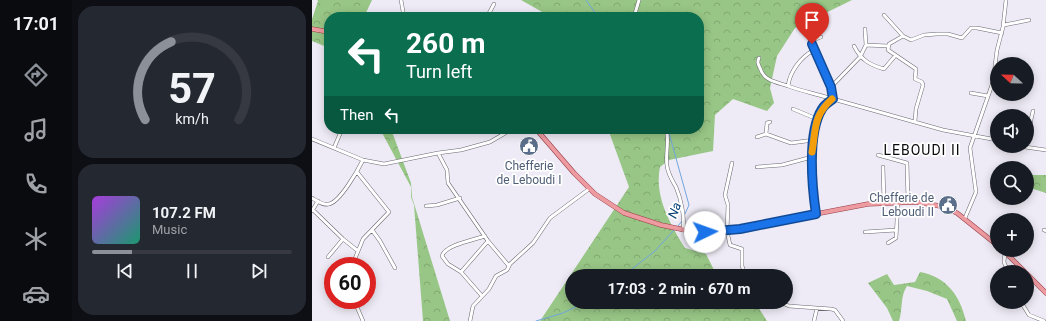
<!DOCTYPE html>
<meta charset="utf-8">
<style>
:root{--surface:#171b24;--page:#242831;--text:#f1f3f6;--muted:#9ea1a6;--line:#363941;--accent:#8c9099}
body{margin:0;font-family:Roboto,sans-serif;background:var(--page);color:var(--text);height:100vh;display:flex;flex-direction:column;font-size:15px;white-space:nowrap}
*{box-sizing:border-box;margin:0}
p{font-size:13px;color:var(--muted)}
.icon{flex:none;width:22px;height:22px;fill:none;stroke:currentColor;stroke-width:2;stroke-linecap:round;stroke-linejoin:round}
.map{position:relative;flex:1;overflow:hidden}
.sheet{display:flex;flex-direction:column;gap:6px;padding:6px;background:#0d0f14;width:240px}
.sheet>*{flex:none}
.guide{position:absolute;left:12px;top:12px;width:380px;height:122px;border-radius:16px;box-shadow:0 2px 10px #0003;background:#0b6e4f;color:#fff;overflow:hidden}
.needle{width:26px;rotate:292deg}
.tools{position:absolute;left:678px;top:57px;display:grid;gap:8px}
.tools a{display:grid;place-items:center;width:44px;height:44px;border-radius:50%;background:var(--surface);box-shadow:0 2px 10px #0003;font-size:20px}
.speed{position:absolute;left:12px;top:257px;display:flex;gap:8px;font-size:20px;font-weight:700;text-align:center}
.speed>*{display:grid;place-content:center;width:52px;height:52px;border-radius:50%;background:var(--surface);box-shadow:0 2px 10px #0003;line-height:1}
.speed .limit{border:6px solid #d22;background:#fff;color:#111}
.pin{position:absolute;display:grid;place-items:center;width:34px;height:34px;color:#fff;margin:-41px -17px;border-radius:50% 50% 50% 0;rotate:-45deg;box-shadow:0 0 4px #0007}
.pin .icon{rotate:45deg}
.me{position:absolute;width:44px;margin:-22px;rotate:87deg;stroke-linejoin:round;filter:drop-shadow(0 0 3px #0008)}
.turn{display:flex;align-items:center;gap:14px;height:84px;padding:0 16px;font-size:18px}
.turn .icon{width:52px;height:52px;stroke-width:2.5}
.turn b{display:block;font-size:28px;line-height:34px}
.then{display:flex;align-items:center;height:38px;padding:0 16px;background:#0003;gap:8px;font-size:15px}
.sheet .tile{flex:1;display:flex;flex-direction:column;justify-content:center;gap:6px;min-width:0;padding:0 14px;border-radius:16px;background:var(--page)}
.sheet .dial{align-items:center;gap:0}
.dial svg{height:104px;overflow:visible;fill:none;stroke:var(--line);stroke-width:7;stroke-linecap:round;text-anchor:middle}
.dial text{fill:var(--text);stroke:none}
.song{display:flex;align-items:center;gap:12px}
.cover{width:48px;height:48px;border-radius:6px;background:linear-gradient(135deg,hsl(280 70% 55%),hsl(160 70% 35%))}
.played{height:4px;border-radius:2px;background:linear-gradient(90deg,var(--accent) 20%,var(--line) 20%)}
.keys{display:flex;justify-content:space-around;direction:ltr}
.trip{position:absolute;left:253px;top:269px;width:228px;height:40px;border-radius:20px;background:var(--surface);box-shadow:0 2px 10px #0003;font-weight:700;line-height:40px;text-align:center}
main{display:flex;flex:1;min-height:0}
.tabs{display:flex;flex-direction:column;width:72px;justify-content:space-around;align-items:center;background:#090b0e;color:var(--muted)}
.tabs .icon{width:28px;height:28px}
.tabs .active{color:var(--accent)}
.tabs b{font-size:18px;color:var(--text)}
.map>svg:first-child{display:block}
</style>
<main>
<nav class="tabs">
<b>17:01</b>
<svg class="icon active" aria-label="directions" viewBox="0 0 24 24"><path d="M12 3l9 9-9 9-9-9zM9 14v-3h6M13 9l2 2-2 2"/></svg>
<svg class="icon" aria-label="music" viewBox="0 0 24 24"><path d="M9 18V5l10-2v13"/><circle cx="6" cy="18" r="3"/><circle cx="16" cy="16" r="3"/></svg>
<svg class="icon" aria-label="phone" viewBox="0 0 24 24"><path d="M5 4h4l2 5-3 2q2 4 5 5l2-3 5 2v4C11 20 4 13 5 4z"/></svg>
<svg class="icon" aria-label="climate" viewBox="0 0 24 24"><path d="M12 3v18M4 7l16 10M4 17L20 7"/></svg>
<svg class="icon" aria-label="car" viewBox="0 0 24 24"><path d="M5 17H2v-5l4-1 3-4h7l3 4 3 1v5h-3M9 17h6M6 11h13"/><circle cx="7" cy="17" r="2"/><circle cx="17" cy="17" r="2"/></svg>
</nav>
<section class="sheet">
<div class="tile dial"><svg viewBox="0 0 100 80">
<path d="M14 69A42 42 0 1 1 86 69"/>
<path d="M14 69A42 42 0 0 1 34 9" stroke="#8c9099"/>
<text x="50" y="56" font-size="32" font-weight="700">57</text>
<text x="50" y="72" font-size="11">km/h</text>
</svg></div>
<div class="tile">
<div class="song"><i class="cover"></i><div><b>107.2 FM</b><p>Music</p></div></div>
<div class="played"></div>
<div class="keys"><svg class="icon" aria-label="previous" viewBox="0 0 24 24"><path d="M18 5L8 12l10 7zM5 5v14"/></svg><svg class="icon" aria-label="pause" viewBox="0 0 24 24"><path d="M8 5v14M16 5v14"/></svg><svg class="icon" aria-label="next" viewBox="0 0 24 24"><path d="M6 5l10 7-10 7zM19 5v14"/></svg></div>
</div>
</section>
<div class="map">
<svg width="734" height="321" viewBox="0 0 734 321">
<defs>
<pattern id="forest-crowns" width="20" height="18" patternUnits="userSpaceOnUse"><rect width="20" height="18" fill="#98c686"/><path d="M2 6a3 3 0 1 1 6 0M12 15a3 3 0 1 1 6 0" fill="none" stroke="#82a972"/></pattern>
</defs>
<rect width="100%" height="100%" fill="#eeebf6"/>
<path fill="url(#forest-crowns)" d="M5,0H60L52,17H17V48L0,41V19L6,1Z
M209,0H540L483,28L465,56L458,88L462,103L455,111L421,99L403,115L401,151L357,160L348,167C342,196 358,224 373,248L394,254L405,276H260V302H435L444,304L455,321H228L317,187L296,129H387V17H239Z
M68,129H79L99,183L100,197L138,321H111L102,205L99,197V187Z
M715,175H734V193L715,187Z
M608,272C635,277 648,296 654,321H645L635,299L615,291L595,286C588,296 591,309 587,321H581L575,308L556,283L575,274L582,285L603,282Z"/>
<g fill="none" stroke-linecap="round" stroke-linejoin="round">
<path stroke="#71a5dd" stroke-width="1" d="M274,0L286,17
M357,133L377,205L373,214
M366,226L370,221
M311,276L343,251L362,230
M224,321L251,313L274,302"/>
<g stroke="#6a6871" stroke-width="4">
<path id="minor" d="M89,0L92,17
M572,15L591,36L577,44L576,50L604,69L603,79L610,82L611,85L604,109L603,121
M175,17L182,4
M322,17L327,0
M692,25L717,20
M591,36L599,40L612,35L625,34H636L650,38L659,28H665L690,33
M509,37L501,40L500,44L519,87L521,99
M500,41L498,40C495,31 497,25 502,18
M554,45L576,46
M542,46C549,60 558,65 572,69L583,56
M502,50C489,57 478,71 476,86C489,91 501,93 514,97L631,130L685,140
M447,58C445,62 446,64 448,68C452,81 464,82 476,86
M519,87L548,57L554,45L553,29
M659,93L676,96
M481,109L505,119
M354,129C358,140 353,154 355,166C356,174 360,180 364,187C369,199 373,217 371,230
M454,134L455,123L458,122
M445,137L454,134L479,143L502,140
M715,137L721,111
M0,139L51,160L72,164L126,153L149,150L178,142L200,129
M706,146L734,150
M22,148L30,129
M126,153L135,170L136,183L176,241L197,266
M566,155L595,163L596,202
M420,163L413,195L416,205L415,231L418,245L430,249V266L434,276
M445,167L470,165L500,157
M571,167L572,202
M0,198C5,201 12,206 17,204C28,202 46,170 51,160
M114,206L125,205L148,198
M1,210L31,239L46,251
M0,211L6,201
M504,214C500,187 495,133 510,109C512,105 517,102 521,99
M653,218L664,192L658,148L681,82L685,50L691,27L694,0
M60,230L68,241L83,268
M732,230L734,231
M553,232L584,230
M576,243L584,238L586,202
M693,252L692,262L696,272
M16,257L31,239
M40,266L51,239L77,212L45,172
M149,272L176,241
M170,296L149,272L136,264L130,256C133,245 162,240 173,236
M42,300L51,321
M468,302L477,306L519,309L523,310L531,321
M709,302L717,315L732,321
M158,321L161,306L177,289L184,276L195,270L198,264L221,243L238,218L277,189
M502,321L505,308"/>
</g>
<g stroke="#963e45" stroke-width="5">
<path id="major" d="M0,29L17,32
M224,129L262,173L283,194L312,213L349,225L383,232H409L556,204L604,202L628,206L645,213L685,245
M691,250L713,272
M715,274L734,293"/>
</g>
<use href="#minor" stroke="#fff" stroke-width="3"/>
<use href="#major" stroke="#ed9ba1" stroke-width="4"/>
</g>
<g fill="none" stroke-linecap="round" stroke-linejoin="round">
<g stroke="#114b97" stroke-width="10">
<path id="route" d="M393,232L428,229L504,214C500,187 495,133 510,109C512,105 517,102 521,99L519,87L500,44"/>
</g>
<use href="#route" stroke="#1a73e8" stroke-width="7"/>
<path stroke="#f59e0b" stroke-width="7" d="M500,152C504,129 501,116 520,99"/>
</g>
<defs>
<g id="civic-disc" transform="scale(1)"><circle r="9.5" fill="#5c6f8a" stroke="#fff"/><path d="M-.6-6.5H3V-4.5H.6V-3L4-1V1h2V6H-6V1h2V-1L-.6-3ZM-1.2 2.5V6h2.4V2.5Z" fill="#fff"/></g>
</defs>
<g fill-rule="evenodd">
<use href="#civic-disc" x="217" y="146"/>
<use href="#civic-disc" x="636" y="205"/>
</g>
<g text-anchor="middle" stroke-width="3.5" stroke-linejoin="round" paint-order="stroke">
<g font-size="12" fill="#4e5e75" stroke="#fff">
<text x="217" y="170">Chefferie<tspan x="217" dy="14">de Leboudi I</tspan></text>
<text x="622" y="202" text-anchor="end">Chefferie de<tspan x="622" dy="14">Leboudi II</tspan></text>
</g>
<g font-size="13" font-style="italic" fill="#074175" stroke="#fff">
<text transform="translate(362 210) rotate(-70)" y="5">Na</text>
</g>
<g font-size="14" letter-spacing="1" fill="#0b0b0e" stroke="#fff">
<text x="610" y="155">LEBOUDI II</text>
</g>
</g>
</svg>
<div class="tools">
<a><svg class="needle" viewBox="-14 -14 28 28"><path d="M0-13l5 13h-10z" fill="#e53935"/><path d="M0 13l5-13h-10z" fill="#9ea1a6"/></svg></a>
<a><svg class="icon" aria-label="sound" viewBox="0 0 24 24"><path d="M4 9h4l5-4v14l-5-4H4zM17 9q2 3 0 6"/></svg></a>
<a><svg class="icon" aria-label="search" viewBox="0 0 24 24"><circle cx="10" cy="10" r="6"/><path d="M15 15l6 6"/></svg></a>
<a>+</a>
<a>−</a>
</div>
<div class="speed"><div class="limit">60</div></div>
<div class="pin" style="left:500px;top:44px;background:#d93025"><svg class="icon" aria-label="arrive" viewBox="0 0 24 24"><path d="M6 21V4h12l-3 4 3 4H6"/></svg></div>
<svg class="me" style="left:393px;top:232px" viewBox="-20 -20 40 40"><circle r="19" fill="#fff"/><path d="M0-13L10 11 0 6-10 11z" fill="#1a73e8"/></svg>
<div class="trip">17:03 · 2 min · 670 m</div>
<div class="guide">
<div class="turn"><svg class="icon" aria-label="left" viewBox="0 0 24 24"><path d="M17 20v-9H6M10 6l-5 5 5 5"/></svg><div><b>260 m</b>Turn left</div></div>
<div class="then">Then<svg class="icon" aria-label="left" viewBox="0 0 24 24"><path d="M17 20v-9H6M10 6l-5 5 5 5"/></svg></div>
</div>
</div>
</main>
